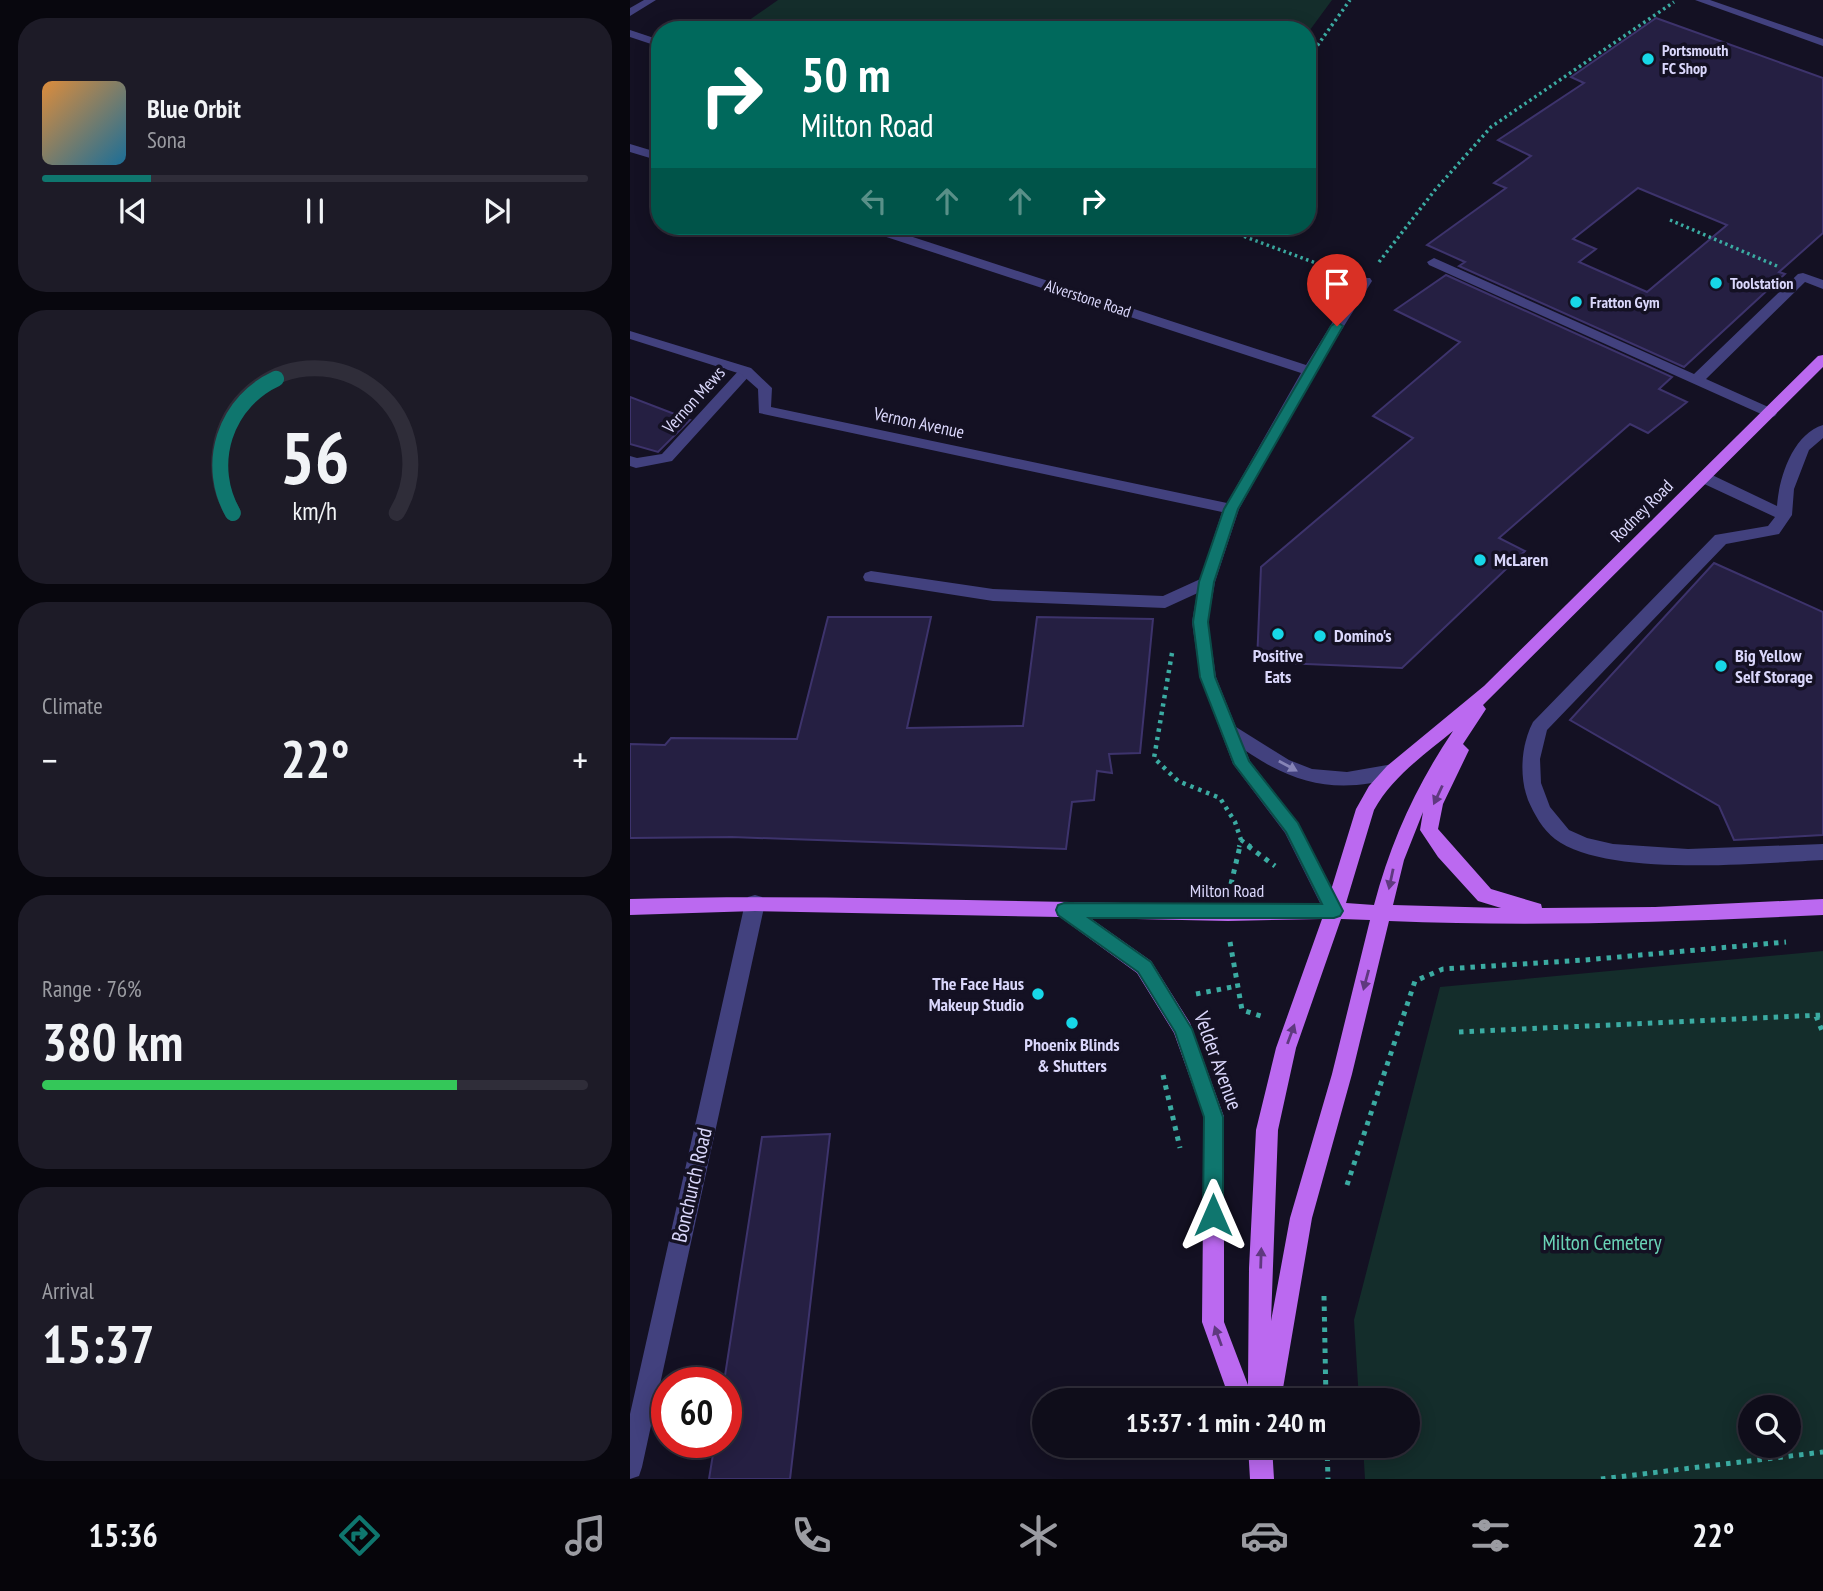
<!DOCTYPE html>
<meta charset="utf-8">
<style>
:root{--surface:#0f0d1a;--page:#1d1b27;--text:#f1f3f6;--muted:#9b9ca2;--line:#2f2d39;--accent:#0f766e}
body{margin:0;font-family:"PT Sans Narrow",sans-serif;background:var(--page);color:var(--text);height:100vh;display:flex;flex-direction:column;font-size:26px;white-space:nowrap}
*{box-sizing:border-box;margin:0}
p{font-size:23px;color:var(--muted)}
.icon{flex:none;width:38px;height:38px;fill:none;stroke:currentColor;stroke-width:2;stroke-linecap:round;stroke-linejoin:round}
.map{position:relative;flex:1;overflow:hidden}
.drawer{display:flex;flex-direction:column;gap:18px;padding:18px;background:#08070e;width:630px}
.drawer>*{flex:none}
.guide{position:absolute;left:21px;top:21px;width:665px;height:214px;border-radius:28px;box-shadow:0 4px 18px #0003,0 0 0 2px var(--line);background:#00695c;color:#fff;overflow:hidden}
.fabs{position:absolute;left:1108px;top:1395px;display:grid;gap:14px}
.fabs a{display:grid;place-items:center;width:63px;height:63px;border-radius:50%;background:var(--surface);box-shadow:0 4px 18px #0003,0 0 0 2px var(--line);font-size:35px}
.speed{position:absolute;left:21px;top:1367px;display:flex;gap:14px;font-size:35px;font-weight:700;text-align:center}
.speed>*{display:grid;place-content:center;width:91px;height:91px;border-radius:50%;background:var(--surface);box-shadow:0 4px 18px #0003,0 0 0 2px var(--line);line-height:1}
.speed .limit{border:10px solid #d22;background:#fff;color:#111}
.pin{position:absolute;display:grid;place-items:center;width:60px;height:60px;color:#fff;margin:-72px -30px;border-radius:50% 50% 50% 0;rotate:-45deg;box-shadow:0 0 7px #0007}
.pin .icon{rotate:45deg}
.me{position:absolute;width:77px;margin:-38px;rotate:0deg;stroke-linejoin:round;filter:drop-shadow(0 0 5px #0008)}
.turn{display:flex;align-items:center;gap:24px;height:147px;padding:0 35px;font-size:32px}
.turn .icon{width:91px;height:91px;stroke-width:2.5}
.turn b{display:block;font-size:49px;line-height:60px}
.lanes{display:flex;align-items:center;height:66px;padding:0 35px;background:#0003;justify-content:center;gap:35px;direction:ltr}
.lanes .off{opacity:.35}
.big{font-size:52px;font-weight:800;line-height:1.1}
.drawer .tile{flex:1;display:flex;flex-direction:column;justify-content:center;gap:10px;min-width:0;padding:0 24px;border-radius:28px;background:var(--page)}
.drawer .dial{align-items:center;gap:0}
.dial svg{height:182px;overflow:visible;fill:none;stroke:var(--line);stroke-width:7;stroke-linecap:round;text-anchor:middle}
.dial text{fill:var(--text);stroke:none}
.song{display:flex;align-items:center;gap:21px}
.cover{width:84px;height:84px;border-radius:10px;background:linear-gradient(135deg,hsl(30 70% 55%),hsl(200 70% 35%))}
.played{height:7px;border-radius:4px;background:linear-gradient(90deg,var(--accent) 20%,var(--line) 20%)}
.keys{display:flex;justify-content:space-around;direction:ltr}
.heat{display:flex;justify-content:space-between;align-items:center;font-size:38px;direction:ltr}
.charge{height:10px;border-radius:5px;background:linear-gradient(90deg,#34c759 76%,var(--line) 0)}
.trip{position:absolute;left:402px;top:1388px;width:388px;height:70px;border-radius:35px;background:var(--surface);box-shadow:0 4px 18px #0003,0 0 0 2px var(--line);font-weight:800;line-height:70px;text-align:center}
.tabs{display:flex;height:112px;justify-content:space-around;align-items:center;background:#06050a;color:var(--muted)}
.tabs .icon{width:49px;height:49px}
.tabs .on{color:var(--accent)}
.tabs b{font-size:32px;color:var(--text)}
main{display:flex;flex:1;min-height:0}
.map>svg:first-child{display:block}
</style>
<main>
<section class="drawer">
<div class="tile">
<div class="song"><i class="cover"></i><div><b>Blue Orbit</b><p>Sona</p></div></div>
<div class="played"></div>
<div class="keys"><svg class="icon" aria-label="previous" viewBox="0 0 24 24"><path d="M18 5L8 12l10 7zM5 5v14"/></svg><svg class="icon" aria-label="pause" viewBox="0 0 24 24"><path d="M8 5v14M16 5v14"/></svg><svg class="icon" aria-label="next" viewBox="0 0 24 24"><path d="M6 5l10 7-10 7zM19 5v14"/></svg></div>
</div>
<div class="tile dial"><svg viewBox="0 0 100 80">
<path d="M14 69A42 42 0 1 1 86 69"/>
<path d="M14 69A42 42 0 0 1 33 10" stroke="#0f766e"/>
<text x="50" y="56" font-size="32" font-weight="700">56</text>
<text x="50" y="72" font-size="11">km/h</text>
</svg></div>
<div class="tile"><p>Climate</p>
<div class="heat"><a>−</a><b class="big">22°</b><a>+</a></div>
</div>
<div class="tile"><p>Range · 76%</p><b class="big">380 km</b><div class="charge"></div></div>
<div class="tile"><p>Arrival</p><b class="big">15:37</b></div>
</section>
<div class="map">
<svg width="1193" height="1479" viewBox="0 0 1193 1479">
<rect width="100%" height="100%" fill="#141123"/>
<path fill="#142d2b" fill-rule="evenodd" d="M148,0H702L677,34V30H105Z
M1193,951V1479H735L733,1446H779V1400H729L724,1320L810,987ZM1120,1407H1158V1446H1120Z"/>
<path fill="#251f42" stroke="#3d336c" stroke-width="2" fill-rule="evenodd" d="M1026,18L1193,78V233L1149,272L1155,274L1054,367L829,266L835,262L797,245L876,188L864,183L901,156L868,140L954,83L941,77ZM1008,188L1097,225L1017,292L949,262L966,249L943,239Z
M816,275L1042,377L1029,389L1057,402L1018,433L1000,424L869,538L895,551L772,668L627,662L631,567L783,438L743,416L830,342L765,310Z
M0,397L60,420L28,452L0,444Z
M1084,563L1193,612V835L1104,840L1089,806L940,720Z
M198,617H301L277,728L393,726L407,617L523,619L510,753L479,754L482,773L467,771L464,800L442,802L436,849L102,837L0,838V744L35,745L41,738L167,739Z
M200,1134L160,1479H79L85,1442H96L94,1382L132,1137Z"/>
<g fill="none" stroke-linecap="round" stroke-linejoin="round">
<path stroke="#3baba2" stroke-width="3.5" stroke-dasharray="2.5 3.5" stroke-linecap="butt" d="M677,60L720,0
M1040,220L1147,266
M586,226L710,272
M749,262L805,190L861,127L1044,2"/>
<path stroke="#3baba2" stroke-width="4.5" stroke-dasharray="3.5 5" stroke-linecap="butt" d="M542,653L524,758L548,781L590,798L605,822L611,840L609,847
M611,840L621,847"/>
<path stroke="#3baba2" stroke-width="5" stroke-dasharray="4.5 6" stroke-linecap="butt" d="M618,846L645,866
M601,884L610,846
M600,942L612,1010L634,1017
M566,994L607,986
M1186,1016L1193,1033
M829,1032L1193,1015
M533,1075L550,1148
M717,1185L785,981L813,969L955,960L1156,942
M694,1296L696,1400
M697,1446L698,1479
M971,1479L1193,1452"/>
<path fill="#42417e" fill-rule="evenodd" d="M804,258L1064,374L1168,274L1173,273L1193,280V289L1175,282L1076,379L1145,410L1147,413L1145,416L1140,418L799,265L797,262Z
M116,367L123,371L121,374L42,461L6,468L0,466V456L7,458L32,454L111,368Z
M1193,425V438L1179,450L1164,489L1162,515L1149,534L1096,544L917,730L910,759L911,783L920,807L939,830L957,838L983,844L1058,849L1193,844V860C1129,863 977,878 925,839C913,830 904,814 898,800C889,776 891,745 903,722L1085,535L1138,526L1145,517L1070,482L1067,478L1070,474H1080L1147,506C1149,477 1163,434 1193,425Z
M241,571L363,589L533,596L577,576L585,582L583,586L535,608L363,601L235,581L233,577L235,573Z"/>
<path fill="#42417e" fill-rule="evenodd" d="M14,0H26L0,16V8Z
M1065,0H1080L1193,39V46Z
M0,30L30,40V47L0,37Z
M0,144L30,153V161L0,152Z
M231,226H249L676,365L730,278H740L742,281L686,371L609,509L585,582L578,622L586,677L606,727L659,760L682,769L717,772L763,764L769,766L772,771L769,776C710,795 666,785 616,751L620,761L668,823L714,911L711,917L704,919L697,917L655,833L603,764L570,677L562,622L569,582L592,512L129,413L128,389L111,374L0,339V331L121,368L142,388L141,407L597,503L671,373L232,229Z
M125,895L132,897L135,903L12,1467L9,1476L0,1479V1414L115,903L118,897Z"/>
<path fill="#bb69f0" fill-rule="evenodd" d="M1193,355V367L853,705L856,709L833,744L839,750L813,804L808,829L861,889L911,904L912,908L1025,907L1193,899V915C1048,922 904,927 759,921L722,1074L682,1218L651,1400H600L572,1322L574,1117L544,1033L507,973L430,917L125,911L0,915V899C232,892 465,908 697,903L726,809L739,786L757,766L854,686L1188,356ZM823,731C786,786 761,841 744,905L716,903L744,810C762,777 794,755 823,731ZM793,812L790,830L808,857L848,901L871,908L763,905L774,860ZM460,918L598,921L692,919L646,1048L626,1130L619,1268L618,1385L594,1322V1117L560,1023L521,961ZM711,919L740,920L702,1074L660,1218L641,1321L648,1130L666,1048Z
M618,1446H642L644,1479H620Z"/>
</g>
<defs><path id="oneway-solid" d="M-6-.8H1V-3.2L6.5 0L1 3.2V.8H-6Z" transform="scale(1.75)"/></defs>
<use fill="#8684b6" href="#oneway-solid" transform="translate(658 766) rotate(29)"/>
<g fill="#5f397f">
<use href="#oneway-solid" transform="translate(808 795) rotate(115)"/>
<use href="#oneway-solid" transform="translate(761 879) rotate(102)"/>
<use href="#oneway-solid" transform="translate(736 980) rotate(105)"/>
<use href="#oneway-solid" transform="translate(661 1034) rotate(-70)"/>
<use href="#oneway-solid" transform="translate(631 1258) rotate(-88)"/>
<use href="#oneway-solid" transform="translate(588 1336) rotate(-110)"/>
</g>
<path fill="#0f766e" stroke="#0a4d48" stroke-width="2" d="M707,322L713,326L608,509L584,582L578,622L585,677L619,761L668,823L713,911L710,916L704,918H459L521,962L562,1029L593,1117V1215L590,1222L583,1225L576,1222L573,1215L574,1117L545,1032L508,972L428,915L426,910L428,905L434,903L692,904L656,832L604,764L570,677L563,622L569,582L594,509L701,326Z"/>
<g fill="#17d7e7" stroke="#141123" stroke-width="2.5">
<circle cx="1018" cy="59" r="7"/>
<circle cx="1086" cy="283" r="7"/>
<circle cx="946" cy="302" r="7"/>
<circle cx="850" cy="560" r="7"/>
<circle cx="648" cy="634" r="7"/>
<circle cx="690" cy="636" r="7"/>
<circle cx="1091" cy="666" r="7"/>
<circle cx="408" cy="994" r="7"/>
<circle cx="442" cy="1023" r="7"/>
</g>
<g text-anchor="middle" stroke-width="7" stroke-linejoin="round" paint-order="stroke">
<g font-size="16" font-weight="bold" fill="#dad7fb" stroke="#141123" text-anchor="start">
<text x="1032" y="56">Portsmouth<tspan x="1032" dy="18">FC Shop</tspan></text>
<text x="1100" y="289">Toolstation</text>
<text x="960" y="308">Fratton Gym</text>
</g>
<g font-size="16" fill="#dad7fb" stroke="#141123">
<text transform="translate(458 298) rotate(18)" y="6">Alverstone Road</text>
</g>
<g font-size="18" fill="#dad7fb" stroke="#141123">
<text transform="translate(64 400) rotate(-48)" y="6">Vernon Mews</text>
<text transform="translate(289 423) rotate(12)" y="6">Vernon Avenue</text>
<text transform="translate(1012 511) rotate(-45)" y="6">Rodney Road</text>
<text x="597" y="897">Milton Road</text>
</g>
<g font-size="18" font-weight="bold" fill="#dad7fb" stroke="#141123" text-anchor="start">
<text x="864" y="566">McLaren</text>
<text x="704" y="642">Domino's</text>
<text x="648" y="662" text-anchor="middle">Positive<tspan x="648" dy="21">Eats</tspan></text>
<text x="1105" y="662">Big Yellow<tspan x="1105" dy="21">Self Storage</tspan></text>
<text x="394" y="990" text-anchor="end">The Face Haus<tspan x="394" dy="21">Makeup Studio</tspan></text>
<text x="442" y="1051" text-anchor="middle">Phoenix Blinds<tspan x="442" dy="21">&amp; Shutters</tspan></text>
</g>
<g font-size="21" fill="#dad7fb" stroke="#141123">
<text transform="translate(588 1061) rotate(70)" y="7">Velder Avenue</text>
<text transform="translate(62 1185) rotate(-77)" y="7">Bonchurch Road</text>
</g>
<g font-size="21" fill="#6ad4b7" stroke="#141123">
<text x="972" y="1250">Milton Cemetery</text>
</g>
</g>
</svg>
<div class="fabs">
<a><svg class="icon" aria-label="search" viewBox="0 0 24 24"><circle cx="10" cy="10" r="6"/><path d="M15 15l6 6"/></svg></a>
</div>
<div class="speed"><div class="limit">60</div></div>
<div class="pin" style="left:707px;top:326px;background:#d93025"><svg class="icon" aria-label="arrive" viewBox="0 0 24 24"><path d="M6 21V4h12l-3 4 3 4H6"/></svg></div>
<svg class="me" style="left:583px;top:1215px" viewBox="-20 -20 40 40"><path d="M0-17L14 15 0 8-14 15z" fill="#0f766e" stroke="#fff" stroke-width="4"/></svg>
<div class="trip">15:37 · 1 min · 240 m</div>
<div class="guide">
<div class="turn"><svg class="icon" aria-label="right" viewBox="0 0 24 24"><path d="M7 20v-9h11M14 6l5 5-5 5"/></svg><div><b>50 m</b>Milton Road</div></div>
<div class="lanes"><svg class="icon off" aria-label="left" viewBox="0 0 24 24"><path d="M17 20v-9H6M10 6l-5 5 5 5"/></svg><svg class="icon off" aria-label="ahead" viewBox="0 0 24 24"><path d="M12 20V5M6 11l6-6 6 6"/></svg><svg class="icon off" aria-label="ahead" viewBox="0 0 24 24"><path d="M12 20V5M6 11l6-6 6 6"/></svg><svg class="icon" aria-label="right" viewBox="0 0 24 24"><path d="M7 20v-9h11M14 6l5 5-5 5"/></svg></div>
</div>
</div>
</main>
<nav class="tabs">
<b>15:36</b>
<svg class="icon on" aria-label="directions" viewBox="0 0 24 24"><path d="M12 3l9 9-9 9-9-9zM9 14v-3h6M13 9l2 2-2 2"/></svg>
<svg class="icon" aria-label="music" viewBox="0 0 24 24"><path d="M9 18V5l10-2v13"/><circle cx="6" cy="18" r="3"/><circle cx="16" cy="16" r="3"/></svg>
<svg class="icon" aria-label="phone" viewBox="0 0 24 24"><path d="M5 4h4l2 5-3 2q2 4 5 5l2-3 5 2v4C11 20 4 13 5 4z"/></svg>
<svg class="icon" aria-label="climate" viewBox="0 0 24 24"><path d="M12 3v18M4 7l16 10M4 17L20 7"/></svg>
<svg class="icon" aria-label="car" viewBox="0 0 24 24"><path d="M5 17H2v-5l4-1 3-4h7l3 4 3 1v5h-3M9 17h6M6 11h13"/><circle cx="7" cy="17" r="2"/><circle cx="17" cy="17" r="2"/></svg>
<svg class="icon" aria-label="filters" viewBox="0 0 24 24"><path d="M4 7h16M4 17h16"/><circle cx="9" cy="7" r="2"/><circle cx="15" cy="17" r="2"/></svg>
<b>22°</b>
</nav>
